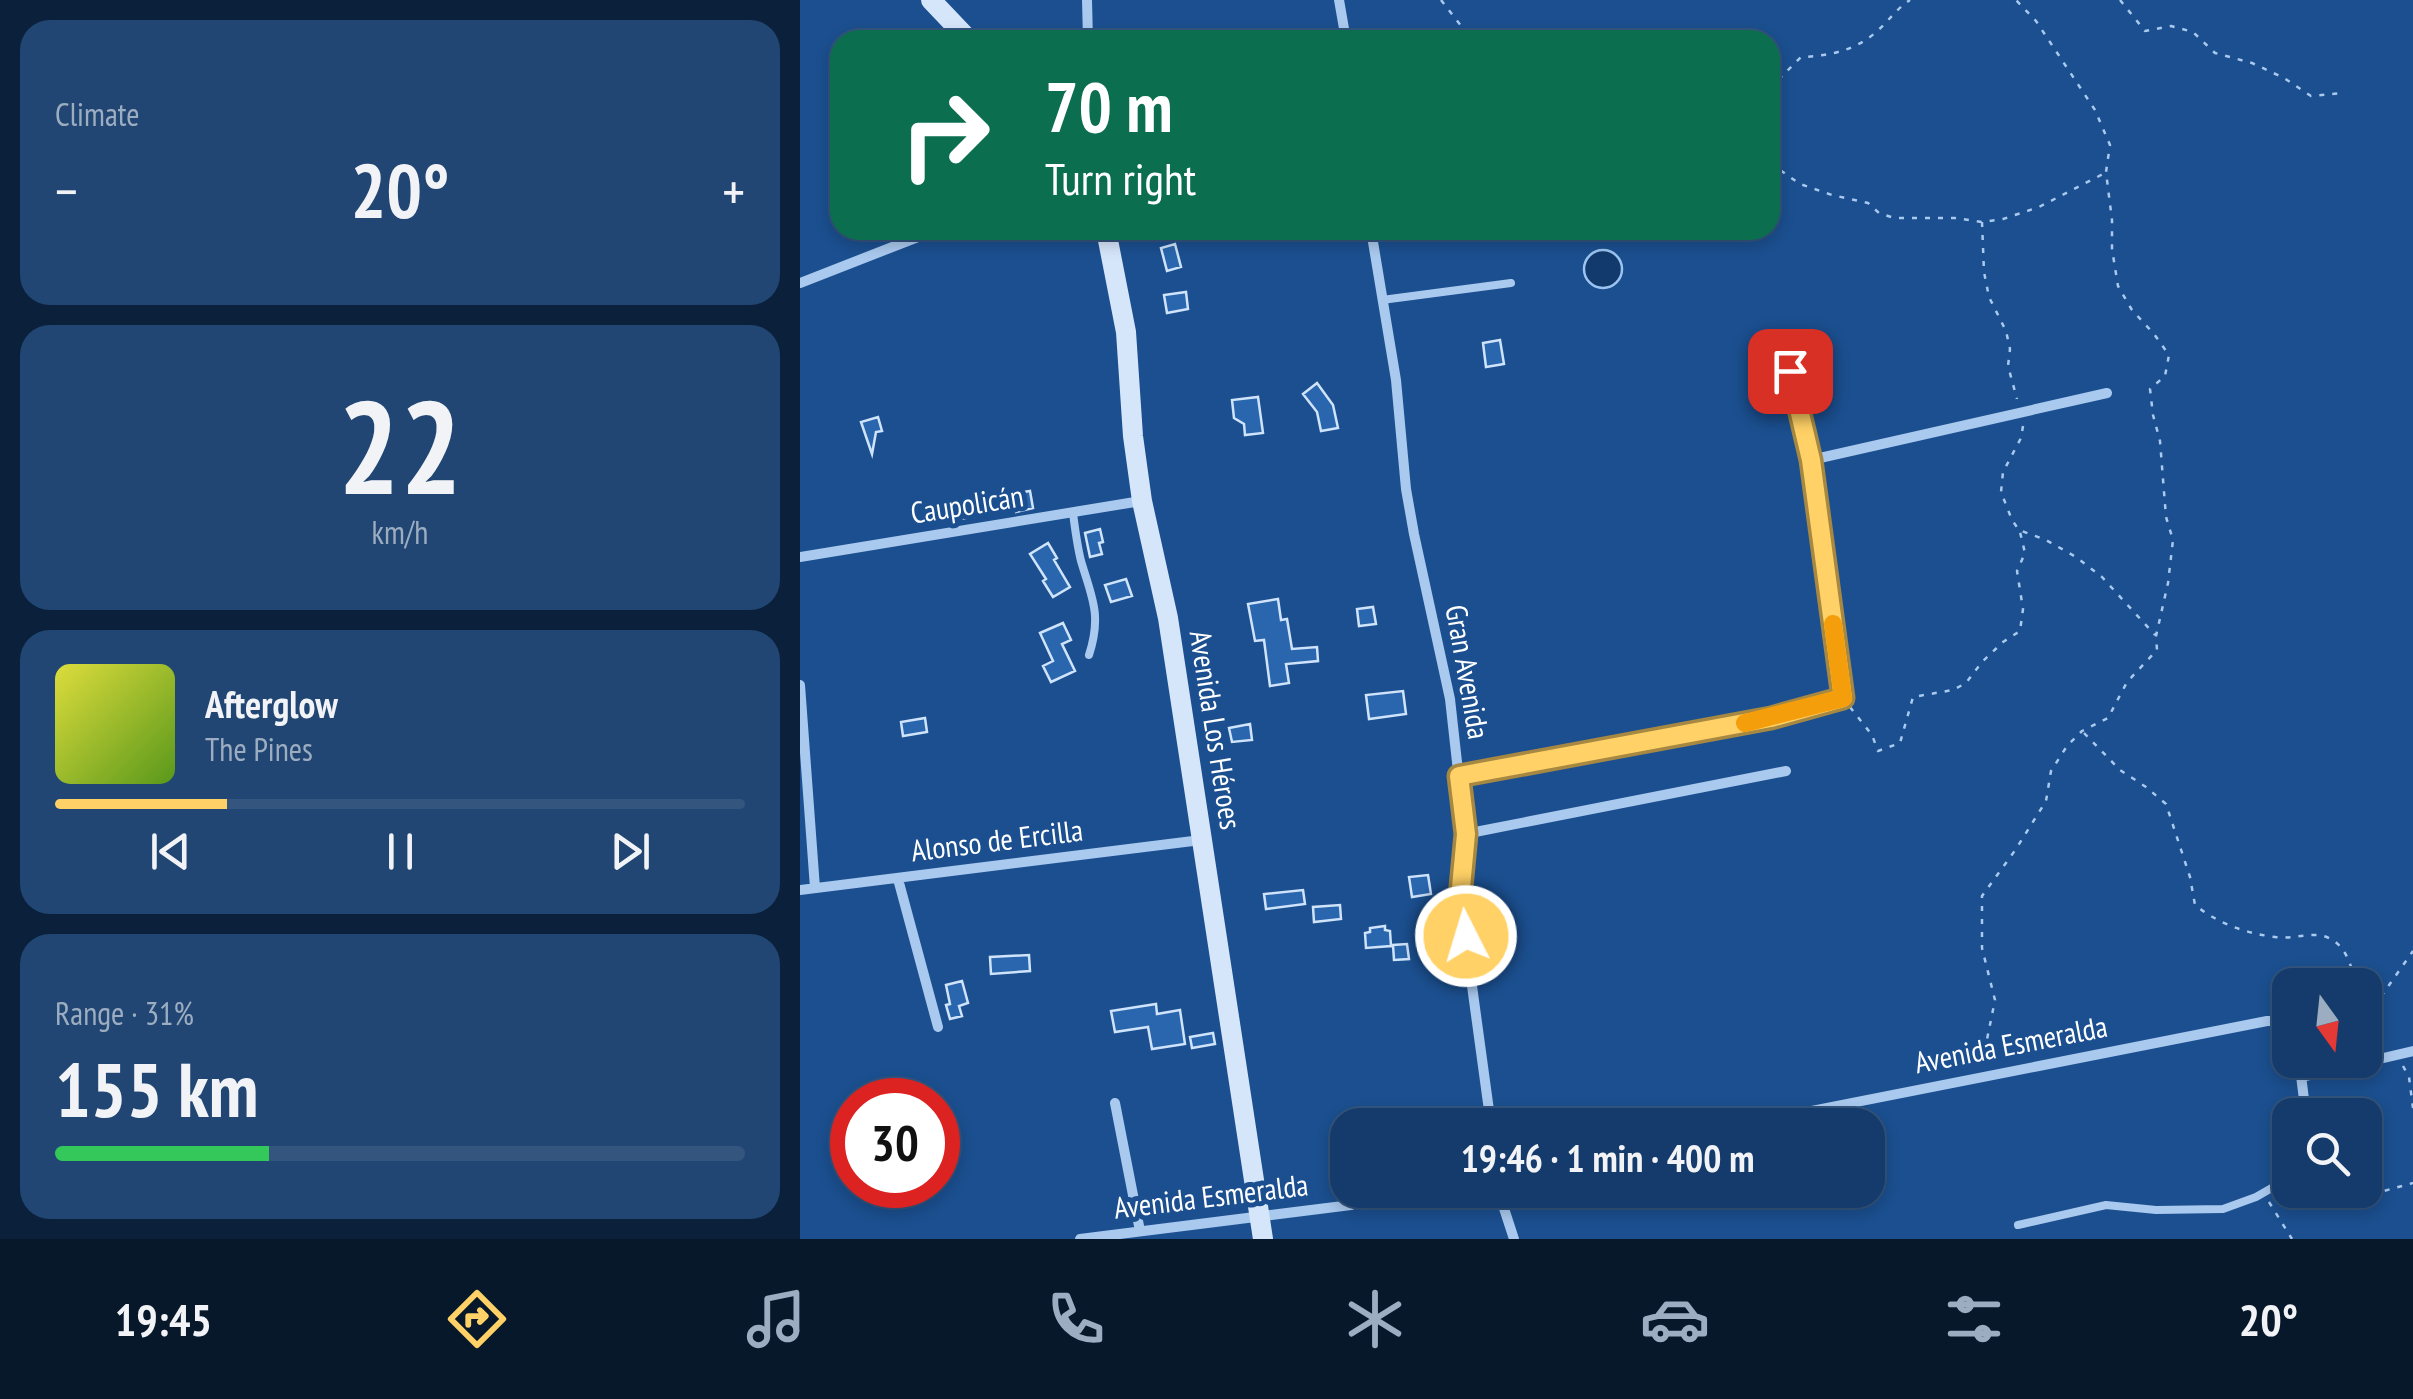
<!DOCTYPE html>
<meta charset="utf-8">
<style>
:root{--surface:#143b6b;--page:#214673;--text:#f1f3f6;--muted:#9dadc1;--line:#33557e;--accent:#ffd166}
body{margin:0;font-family:"PT Sans Narrow",sans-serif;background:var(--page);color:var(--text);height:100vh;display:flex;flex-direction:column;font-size:38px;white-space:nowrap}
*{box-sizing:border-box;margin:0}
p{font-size:32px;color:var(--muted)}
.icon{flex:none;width:55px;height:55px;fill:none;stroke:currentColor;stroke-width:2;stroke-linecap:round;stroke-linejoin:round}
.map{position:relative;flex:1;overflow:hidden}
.side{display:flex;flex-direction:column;gap:20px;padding:20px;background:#0b203b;width:800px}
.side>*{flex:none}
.hud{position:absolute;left:30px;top:30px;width:950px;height:210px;border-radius:30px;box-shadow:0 5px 15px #0003,0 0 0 2px var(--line);background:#0b6e4f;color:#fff;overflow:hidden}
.needle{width:65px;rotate:165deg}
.buttons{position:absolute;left:1472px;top:968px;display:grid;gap:20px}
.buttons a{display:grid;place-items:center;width:110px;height:110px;border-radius:20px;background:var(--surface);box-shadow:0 5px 15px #0003,0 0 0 2px var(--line);font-size:50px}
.speed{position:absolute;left:30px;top:1078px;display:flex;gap:20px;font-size:50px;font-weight:700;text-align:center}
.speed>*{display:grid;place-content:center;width:130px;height:130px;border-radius:50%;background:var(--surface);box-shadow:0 5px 15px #0003,0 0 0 2px var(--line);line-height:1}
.speed .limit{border:15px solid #d22;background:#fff;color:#111}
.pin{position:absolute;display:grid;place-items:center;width:85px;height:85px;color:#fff;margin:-42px;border-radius:20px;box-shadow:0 5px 15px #0006}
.me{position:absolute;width:110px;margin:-55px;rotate:355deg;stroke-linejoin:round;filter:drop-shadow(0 0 8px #0008)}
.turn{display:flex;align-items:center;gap:35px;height:210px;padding:0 50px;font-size:45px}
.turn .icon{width:130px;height:130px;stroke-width:2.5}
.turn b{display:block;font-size:70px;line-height:85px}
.big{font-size:75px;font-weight:800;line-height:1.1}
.side .card{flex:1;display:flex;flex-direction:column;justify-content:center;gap:15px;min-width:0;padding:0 35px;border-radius:30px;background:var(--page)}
.side .dial{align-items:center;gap:0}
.dial b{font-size:130px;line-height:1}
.song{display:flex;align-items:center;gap:30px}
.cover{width:120px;height:120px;border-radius:15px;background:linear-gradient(135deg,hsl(60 70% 55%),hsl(90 70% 35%))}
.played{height:10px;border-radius:5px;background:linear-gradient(90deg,var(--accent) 25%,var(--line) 25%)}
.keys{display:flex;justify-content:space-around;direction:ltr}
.heat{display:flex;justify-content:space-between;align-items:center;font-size:55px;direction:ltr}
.charge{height:15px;border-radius:8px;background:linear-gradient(90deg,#34c759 31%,var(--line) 0)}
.trip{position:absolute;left:530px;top:1108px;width:555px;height:100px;border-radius:30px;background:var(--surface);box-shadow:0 5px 15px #0003,0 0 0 2px var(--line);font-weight:800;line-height:100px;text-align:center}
.dock{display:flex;height:160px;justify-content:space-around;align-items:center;background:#08182b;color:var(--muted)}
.dock .icon{width:70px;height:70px}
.dock .on{color:var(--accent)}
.dock b{font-size:45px;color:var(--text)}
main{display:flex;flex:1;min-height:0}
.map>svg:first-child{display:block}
</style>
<main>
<section class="side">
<div class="card"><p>Climate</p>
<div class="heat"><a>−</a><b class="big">20°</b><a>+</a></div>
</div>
<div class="card dial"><b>22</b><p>km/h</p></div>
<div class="card">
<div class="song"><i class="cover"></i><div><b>Afterglow</b><p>The Pines</p></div></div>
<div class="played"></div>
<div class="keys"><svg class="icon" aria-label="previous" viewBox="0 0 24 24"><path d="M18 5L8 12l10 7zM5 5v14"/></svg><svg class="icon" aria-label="pause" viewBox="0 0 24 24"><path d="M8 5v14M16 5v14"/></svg><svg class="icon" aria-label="next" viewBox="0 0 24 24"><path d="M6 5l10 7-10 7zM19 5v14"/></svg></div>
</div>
<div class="card"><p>Range · 31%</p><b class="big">155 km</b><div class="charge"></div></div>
</section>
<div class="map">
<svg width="1613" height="1239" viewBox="0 0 1613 1239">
<rect width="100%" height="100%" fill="#1b4f8f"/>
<path fill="#123a6d" stroke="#9cc4f0" stroke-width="2.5" d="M784 269a19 19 0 1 1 38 0a19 19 0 1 1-38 0Z"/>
<path fill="#2a66ad" stroke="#cfe3fa" stroke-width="2.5" d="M375,244L381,267L367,271L361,248Z
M386,292L388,309L367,313L364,295Z
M700,340L704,364L686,367L683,343Z
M517,383L533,405L538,428L521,431L517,412L503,394Z
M458,397L463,433L445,435L444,424L434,418L432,400Z
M78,417L82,431L76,432L72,454L61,422Z
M230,491L233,508L216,512L212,494Z
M171,498L174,517L158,519L155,501Z
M300,529L303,542L299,543L302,554L290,557L285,533Z
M248,543L257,558L254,560L270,587L253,597L243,581L246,579L230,554Z
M326,579L332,596L311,602L305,585Z
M478,599L481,620L487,619L492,649L517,647L518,661L486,664L489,683L470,686L464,640L455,641L448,604Z
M573,607L576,624L559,626L557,609Z
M263,623L271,640L262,644L275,671L251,682L243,666L253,661L240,633Z
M603,691L606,714L569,719L566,695Z
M125,718L127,732L103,736L101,722Z
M450,724L452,740L432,742L429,728Z
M628,875L631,894L612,897L609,877Z
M503,890L505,904L466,909L464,894Z
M540,905L541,919L514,922L513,907Z
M634,922L646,947L630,955L618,930Z
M585,926V930L590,931L591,946L566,948L565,933L570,932V928Z
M607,944L609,959L594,960L593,945Z
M229,955L230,971L191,974L190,957Z
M162,981L168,1003L159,1006L162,1016L150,1019L146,1005L150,1004L146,985Z
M356,1004L357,1014L380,1010L385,1044L352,1049L348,1027L315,1032L311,1011Z
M413,1033L415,1044L392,1048L390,1037Z"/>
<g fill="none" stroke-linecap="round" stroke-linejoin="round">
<path stroke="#a9c9ee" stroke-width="2.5" stroke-dasharray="5 8" stroke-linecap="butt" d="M641,0L672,40
M1320,0L1345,31L1371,26L1393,32L1415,53L1452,63L1484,78L1511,96L1543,93
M970,104L978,80L1001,57C1028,56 1054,51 1075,33C1088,22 1096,9 1110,0
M970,163L1000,184L1032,195L1068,203L1079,213L1094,218H1155L1182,222L1203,219L1239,207L1305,173
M1182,222L1184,272L1189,297L1206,331L1210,349L1208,366L1217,399
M1223,426L1221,438L1203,472L1201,492L1212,520L1219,530L1246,540L1276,557L1302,577L1355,635
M1050,707L1072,735L1078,751L1100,743L1113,697L1153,690L1166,683L1182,662L1203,642L1220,631L1223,609L1217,571L1225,553L1220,532
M1284,733L1320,770L1346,787L1366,804L1390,877L1395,905C1419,924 1445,933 1475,937C1488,939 1501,935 1515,935C1541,935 1553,962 1554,985
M1566,1018L1613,951
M1565,1020L1584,1046
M1182,1064L1195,1000L1182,948V896L1216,849L1246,801L1251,771L1267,746L1282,731L1308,718L1327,682L1357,650L1356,636L1368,583L1373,540L1366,517L1360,441L1353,415L1350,389L1365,376L1369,355L1354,334L1332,310L1318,286L1312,249V220L1306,172L1310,145L1295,110L1236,21L1216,0
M1603,1066L1609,1077L1613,1108
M1559,1190L1580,1192L1613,1183
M1469,1202L1492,1239"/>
<path stroke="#a9c9ee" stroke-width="8" d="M582,300L711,283
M273,513C275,529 277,545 281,561C292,598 302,615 289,655
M1218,1225L1306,1205L1356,1210L1423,1209L1456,1197L1477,1185L1490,1172"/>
<path stroke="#a9c9ee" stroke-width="10" d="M287,0L288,40
M539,0L546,40
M571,230L596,380L606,489L614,534L650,699L665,834L660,898L691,1125
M0,283L136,230
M1011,460L1307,393
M0,557L341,501
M0,685L15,888
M659,776L971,718L1043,698L1011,460L983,341
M665,834L986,771
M98,879L138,1027
M0,890L401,840
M1499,1060L1506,1115
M1502,1077L1613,1051
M315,1103L340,1231
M940,1125L1467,1021H1478L1490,1029
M698,1190L714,1239
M280,1239L551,1205L573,1196L607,1190"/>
<path stroke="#d6e6fa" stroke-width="20" d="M131,0L169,40
M306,230L326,332L333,436L342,501L368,618L463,1239"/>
</g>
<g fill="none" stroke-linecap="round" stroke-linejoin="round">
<g stroke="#a68842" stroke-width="25">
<path id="route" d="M666,936L660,898L666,834L659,776L971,718L1043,698L1011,460L990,371"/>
</g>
<use href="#route" stroke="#ffd166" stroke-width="18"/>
<path stroke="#f59e0b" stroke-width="18" d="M945,723L1043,698L1033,624"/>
</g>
<g text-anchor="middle" stroke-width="10" stroke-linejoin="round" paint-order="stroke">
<g font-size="30" fill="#fff" stroke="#1b4f8f">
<text transform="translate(167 505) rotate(-9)" y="10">Caupolicán</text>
<text transform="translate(667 672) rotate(80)" y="10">Gran Avenida</text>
<text transform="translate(415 730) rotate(81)" y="10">Avenida Los Héroes</text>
<text transform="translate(197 841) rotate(-7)" y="10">Alonso de Ercilla</text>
<text transform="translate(1211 1045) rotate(-11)" y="10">Avenida Esmeralda</text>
<text transform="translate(411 1197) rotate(-7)" y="10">Avenida Esmeralda</text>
</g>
</g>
</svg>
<div class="buttons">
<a><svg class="needle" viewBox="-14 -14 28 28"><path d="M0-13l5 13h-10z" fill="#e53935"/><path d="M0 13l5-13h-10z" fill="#9dadc1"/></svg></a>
<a><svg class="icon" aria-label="search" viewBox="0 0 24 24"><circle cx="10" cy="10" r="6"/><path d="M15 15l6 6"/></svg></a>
</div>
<div class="speed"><div class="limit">30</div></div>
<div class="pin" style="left:990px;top:371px;background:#d93025"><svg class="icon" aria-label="arrive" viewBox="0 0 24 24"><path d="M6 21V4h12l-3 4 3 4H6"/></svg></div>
<svg class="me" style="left:666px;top:936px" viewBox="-20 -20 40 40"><circle r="17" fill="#ffd166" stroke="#fff" stroke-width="3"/><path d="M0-11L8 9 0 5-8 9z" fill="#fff"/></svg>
<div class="trip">19:46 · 1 min · 400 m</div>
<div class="hud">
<div class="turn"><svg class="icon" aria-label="right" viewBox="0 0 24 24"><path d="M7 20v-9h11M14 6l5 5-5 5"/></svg><div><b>70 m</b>Turn right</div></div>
</div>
</div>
</main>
<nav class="dock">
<b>19:45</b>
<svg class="icon on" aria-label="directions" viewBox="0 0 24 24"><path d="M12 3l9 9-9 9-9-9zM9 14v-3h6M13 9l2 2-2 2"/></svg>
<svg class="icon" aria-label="music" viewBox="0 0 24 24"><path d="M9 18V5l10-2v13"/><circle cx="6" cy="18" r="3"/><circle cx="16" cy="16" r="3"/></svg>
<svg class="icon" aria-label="phone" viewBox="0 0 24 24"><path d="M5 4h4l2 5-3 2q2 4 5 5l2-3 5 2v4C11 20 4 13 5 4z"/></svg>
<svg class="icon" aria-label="climate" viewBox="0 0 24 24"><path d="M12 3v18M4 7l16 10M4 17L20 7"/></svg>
<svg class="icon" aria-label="car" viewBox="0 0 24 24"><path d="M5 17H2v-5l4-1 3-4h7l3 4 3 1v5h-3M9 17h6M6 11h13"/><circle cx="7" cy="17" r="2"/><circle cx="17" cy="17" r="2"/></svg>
<svg class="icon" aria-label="filters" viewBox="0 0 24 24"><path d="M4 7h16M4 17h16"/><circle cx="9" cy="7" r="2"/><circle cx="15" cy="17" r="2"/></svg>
<b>20°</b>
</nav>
